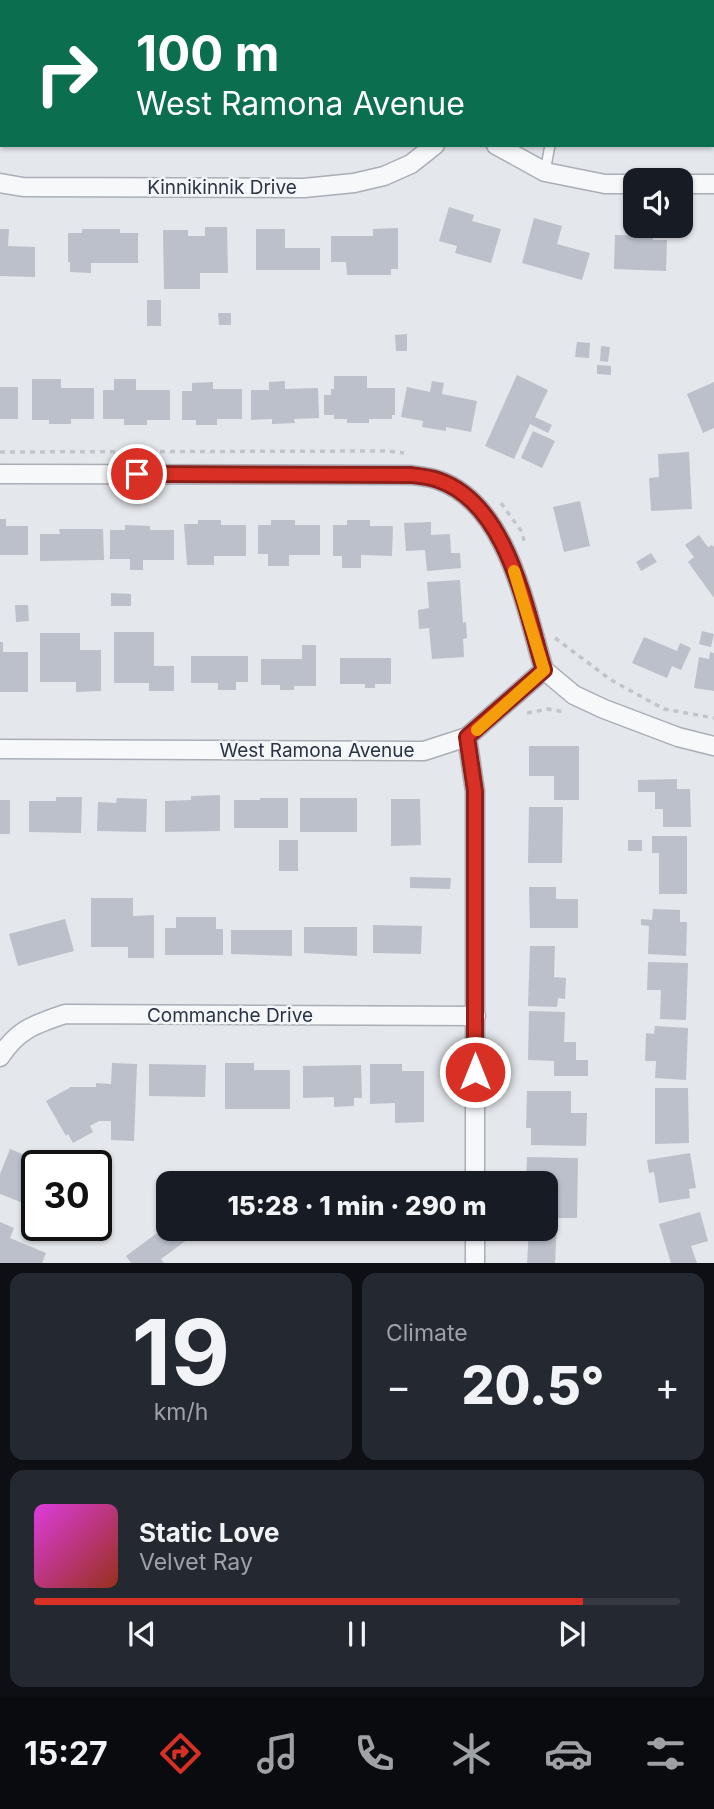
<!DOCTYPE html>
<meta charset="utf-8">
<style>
:root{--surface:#171b24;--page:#242831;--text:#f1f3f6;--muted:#9ea1a6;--line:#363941;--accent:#d93025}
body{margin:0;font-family:Inter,sans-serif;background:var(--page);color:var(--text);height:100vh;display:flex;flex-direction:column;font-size:26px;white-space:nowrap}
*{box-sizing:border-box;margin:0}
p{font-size:23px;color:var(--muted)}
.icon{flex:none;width:38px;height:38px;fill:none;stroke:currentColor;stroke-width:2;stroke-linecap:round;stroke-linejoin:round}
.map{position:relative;height:1263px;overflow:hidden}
.panel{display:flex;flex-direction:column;gap:10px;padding:10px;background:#0d0f14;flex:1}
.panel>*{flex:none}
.top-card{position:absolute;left:0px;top:0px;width:714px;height:147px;box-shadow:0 2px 5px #0004;background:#0b6e4f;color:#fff;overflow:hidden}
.controls{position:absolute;left:623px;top:168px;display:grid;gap:14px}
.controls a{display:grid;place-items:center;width:70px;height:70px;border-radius:14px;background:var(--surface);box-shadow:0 2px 5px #0004;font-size:35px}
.speed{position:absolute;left:21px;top:1150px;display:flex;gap:14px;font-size:35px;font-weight:700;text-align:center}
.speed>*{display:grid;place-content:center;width:91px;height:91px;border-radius:50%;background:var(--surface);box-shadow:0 2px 5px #0004;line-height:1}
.speed .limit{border:4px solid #111;border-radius:10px;background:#fff;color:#111}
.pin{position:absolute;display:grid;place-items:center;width:60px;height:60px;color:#fff;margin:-30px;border:4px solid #fff;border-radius:50%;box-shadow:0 2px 7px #0007}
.me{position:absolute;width:77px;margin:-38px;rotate:0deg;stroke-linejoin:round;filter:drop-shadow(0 0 5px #0008)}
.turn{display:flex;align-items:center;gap:24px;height:147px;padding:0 21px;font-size:32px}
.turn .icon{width:91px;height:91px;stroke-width:2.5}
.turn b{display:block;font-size:49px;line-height:60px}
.big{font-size:52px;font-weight:800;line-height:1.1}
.panel .tile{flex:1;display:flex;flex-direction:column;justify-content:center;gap:10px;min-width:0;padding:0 24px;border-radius:14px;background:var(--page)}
.panel .dial{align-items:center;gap:0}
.dial b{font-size:91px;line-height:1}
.song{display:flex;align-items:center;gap:21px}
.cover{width:84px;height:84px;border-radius:10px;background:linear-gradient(135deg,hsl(300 70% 55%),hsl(10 70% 35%))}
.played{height:7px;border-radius:4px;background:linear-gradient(90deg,var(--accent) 85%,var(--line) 85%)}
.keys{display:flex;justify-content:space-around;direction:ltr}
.heat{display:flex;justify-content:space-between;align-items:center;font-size:38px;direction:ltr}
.panel .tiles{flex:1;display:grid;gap:10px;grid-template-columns:1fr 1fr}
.tile:last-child{grid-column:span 2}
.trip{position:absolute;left:156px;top:1171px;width:402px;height:70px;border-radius:14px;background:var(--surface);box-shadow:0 2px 5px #0004;font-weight:800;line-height:70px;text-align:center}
.dock{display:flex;height:112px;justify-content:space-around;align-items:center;background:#090b0e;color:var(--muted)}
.dock .icon{width:49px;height:49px}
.dock .on{color:var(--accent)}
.dock b{font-size:32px;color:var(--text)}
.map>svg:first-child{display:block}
</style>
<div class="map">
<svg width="714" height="1263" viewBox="0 0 714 1263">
<rect width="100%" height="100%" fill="#e4e7ec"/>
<path fill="#bbc0ca" d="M449,207L474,215L472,221L501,229L491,263L455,253L457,246L439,241Z
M534,218L562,226L557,244L590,253L582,280L522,263Z
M205,227H227L228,273H200V289H164L163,230H188V236H205Z
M398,228V269H391V275H347L346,262H331V236H373V229Z
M0,229H9L8,246L35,247V277L0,276Z
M82,229H120V233H138V263H91V273L70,272V262H68V233H82Z
M256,229H285V248H320V270H256Z
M615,235L653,236V240H667L666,271L614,269Z
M147,300H161V326H147Z
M218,313H231V325H219Z
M407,334V351H396L395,335Z
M577,342L590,343L589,358L575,357Z
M601,346L610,347L608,362L600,361Z
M597,365L611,366V375L597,374Z
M517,375L548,390L535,417L552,425L548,433L530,424L514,459L485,446Z
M334,376H367V388H395V415H392V419H369V423H347V419H334V415H324V395H331V389H334Z
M32,379H61V388H94V419H71V424H49V420H32Z
M114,379H136V390H170V420H147V425H124V419H103V390H114Z
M285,381V389L318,388L319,418L294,419L295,423L272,424V419L251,420V390H269V382Z
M432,381L444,383L442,394L477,401L471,432L446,427V431L422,427L423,421L401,417L407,387L430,392Z
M213,382V389H242V419H217V425H196V420H182V391H192V383Z
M714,382V428L703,433L687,394Z
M0,387H18V419H0Z
M533,431L555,441L542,468L521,458Z
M689,452L692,509L651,511L649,478L659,477L658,454Z
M580,501L590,546L564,552L553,507Z
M0,519H6V526H28V555H0Z
M198,520H221V525H246V556H214V565H187L184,524H198Z
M271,520H295V525H320V555H289V566H268V554H258V525H271Z
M347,520H370V526H393L392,556L361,555V568H342V556H333V525H347Z
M431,522V535L450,534L451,553H460L461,568L427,571L425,550L406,551L404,523Z
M125,525L150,526V530H174V560H143V570H130V559H110V530H125Z
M59,529H103L104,560L40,561V534H60Z
M699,535L708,547L712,545L714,547V598L688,562L694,557L685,545Z
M651,553L657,562L641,571L636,562Z
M460,580L463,623L466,622L467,638L463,639L464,657L432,659L429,628L419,629L418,610L429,608L427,582Z
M111,593L131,594V606H111Z
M15,605H28L29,621L16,622Z
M702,631L714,634L711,647L699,644Z
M114,632H154V666H174V691H149V683H114Z
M40,633H80V650H101V691L76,692V682H40Z
M644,637L677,651L680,643L691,648L681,670L672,666L667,678L632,663Z
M0,642H3V652H28V692H0Z
M302,645H316V686H294V690H280V685H261V659H302Z
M710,652L714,653V691L694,688L699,657L709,659Z
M191,656H248V682H236V690H218V683H191Z
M340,658H391V684H375V688H365V684H340Z
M529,746H579V800H554V776H529Z
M677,779V789H690L691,827H663V809H655V792H638V780Z
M220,795V831L165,832V801L191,800V796Z
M56,797H82L81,833L29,832V801H56Z
M117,798L147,799L146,832L97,831L98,802L116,803Z
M260,798H288V828H234V800H260Z
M300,798H357V832H300Z
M391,799H420L421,845L391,846Z
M0,800H10V834H0Z
M529,807H563L562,863H528Z
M652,836H687V894H659V853H652Z
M279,840H298V871H279Z
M628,840H642V851H628Z
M410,877L451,878L450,889L410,888Z
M529,887H556V899H578V928H530Z
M91,898H133V916L154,915V958H128V947H91Z
M653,909L680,910V922H687L686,956L648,954L649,926L641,925V919L652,920Z
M176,917H216V929H223V955H165V928H176Z
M65,919L74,951L18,966L9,934Z
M373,925L422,926L421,954L373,953Z
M304,927H357V956L304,953Z
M231,930H292V956L231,954Z
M530,946H555L554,977L566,978L565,999L558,998L557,1007L528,1006Z
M648,962L688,963L686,1020L660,1019L661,990H647Z
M529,1011L565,1012L564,1042H576V1060H588V1076H554V1061L528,1060Z
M655,1026L688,1028L686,1080L655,1078L656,1061H645L646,1033L654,1034Z
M112,1063L137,1064L134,1141L111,1140V1121H99L90,1126L93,1132L73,1143L68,1134L66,1136L46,1101L71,1087H96V1083L111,1084Z
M225,1063H254V1070H290V1109H225Z
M149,1064L206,1065L205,1097L149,1096Z
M370,1064H402V1071H424V1122L395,1123V1103L370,1104Z
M361,1065L362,1098H354V1106L334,1107V1097L303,1098V1066Z
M655,1088H688L689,1143L655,1144Z
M527,1091H571V1113H587L586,1146L531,1145V1128H526Z
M10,1149L40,1161L32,1183L37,1185L35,1212L25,1208L23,1203L0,1194V1174Z
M690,1153L696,1188L689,1189L690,1198L659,1203L654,1172L649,1173L647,1160Z
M527,1157L578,1158L577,1218H551L552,1186H546V1183H526Z
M265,1173L266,1183H240L239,1174Z
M326,1177H351V1183H326Z
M367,1177H419V1183H367Z
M700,1212L708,1241L691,1246L697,1263H671L659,1224Z
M546,1221L557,1222L555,1263H527L529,1228H546Z
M0,1222L14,1228L10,1238L46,1253L42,1263H0Z
M168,1225V1228H180L188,1239L161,1259L164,1263H131L126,1256Z"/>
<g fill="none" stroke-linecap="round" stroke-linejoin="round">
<g stroke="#a9aeb7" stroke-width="12">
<path id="lane" d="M608,2L609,0
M545,172L550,145"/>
</g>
<g stroke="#a9aeb7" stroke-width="21">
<path id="street" d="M373,0L374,2
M496,145L545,172L605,184H635
M0,183L23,187L304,188L354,183L384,176L411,164L435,145
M681,184H714
M0,474L411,475C420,476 430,477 438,480C508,504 525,608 544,670
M544,670L574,695L604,709L678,737L714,746
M467,737L475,791V1183
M0,749L424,751L467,737L544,670
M0,1057C17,1030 35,1024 65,1014L476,1016
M475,1263V1228"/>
</g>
<path stroke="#c2c5cb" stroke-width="3.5" stroke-dasharray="5 5" stroke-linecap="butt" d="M0,452L387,451L404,453
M501,503L522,532L524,541
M555,638L611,680L664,709L714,718
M527,713L548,709L564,712"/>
<use href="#lane" stroke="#f7f8fa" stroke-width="9"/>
<use href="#street" stroke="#f7f8fa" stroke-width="18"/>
</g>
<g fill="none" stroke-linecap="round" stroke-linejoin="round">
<g stroke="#8d1f18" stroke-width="18">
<path id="route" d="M137,474L411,475C420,476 430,477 438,480C508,504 525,608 544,670L467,737L475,791V1072"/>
</g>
<use href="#route" stroke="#d93025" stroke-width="12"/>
<path stroke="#f59e0b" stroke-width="12" d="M477,730L544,670L514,571"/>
</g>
<g text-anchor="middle" stroke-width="5" stroke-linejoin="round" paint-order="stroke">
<g font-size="19" fill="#2b3445" stroke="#f4f6f9">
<text x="222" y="194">Kinnikinnik Drive</text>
<text x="317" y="757">West Ramona Avenue</text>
<text x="230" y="1022">Commanche Drive</text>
</g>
</g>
</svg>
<div class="controls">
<a><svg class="icon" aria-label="sound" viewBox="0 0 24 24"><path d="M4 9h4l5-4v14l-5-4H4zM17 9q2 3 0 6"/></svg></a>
</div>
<div class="speed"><div class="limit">30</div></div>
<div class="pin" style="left:137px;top:474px;background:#d93025"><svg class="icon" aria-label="arrive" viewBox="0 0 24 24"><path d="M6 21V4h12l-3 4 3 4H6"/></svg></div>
<svg class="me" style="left:475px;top:1072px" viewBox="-20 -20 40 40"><circle r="17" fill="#d93025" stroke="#fff" stroke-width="3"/><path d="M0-11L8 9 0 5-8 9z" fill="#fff"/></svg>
<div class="trip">15:28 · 1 min · 290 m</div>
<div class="top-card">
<div class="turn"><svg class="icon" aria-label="right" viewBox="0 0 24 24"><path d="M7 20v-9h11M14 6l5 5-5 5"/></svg><div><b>100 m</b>West Ramona Avenue</div></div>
</div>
</div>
<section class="panel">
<div class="tiles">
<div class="tile dial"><b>19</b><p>km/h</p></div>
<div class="tile"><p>Climate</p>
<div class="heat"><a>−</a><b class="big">20.5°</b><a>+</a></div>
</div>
<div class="tile">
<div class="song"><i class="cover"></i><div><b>Static Love</b><p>Velvet Ray</p></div></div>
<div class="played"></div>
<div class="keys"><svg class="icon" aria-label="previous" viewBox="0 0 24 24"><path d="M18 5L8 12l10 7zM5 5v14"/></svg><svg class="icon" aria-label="pause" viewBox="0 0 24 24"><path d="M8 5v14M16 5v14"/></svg><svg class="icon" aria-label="next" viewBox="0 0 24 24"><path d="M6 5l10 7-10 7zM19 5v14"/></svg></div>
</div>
</div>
</section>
<nav class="dock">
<b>15:27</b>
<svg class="icon on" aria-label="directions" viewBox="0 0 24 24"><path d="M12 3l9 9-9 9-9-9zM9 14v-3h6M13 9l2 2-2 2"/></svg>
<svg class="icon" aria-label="music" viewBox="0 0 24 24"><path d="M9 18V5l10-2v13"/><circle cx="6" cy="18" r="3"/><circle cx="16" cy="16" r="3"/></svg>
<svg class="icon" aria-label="phone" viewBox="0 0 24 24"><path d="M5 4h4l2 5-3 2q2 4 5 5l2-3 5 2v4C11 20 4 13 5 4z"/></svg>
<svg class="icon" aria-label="climate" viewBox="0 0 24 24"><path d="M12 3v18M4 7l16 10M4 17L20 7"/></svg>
<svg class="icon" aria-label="car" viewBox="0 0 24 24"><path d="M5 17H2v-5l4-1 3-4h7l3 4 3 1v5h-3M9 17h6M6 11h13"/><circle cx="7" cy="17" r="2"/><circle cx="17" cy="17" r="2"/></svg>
<svg class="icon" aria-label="filters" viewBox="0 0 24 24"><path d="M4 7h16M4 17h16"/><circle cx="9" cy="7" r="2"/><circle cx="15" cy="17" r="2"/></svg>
</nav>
